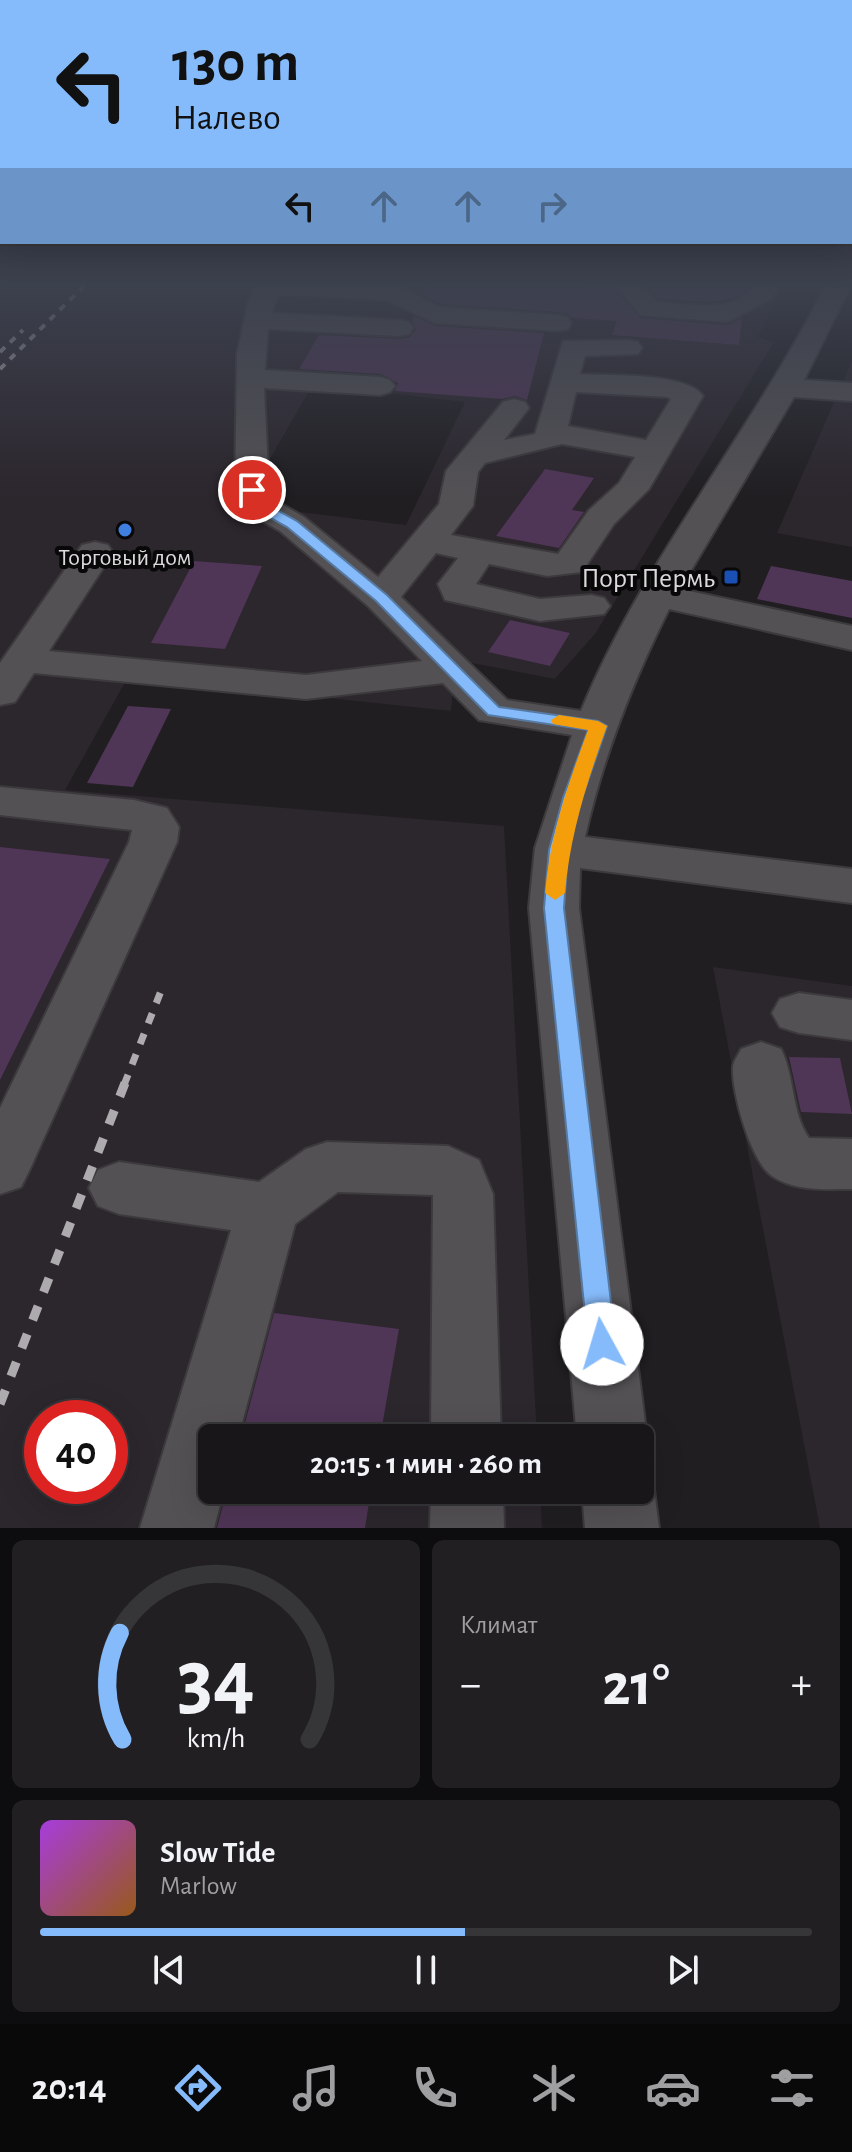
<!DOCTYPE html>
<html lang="ru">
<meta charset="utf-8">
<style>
:root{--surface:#181619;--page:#211f22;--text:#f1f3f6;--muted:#9f9fa2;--line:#363538;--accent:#86bbfb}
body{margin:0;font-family:"Alegreya Sans",sans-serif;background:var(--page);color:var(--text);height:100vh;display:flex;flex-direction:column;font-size:30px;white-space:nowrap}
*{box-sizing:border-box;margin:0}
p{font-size:26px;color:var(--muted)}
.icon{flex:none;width:44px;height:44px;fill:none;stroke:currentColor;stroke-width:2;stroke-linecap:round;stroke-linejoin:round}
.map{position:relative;height:1528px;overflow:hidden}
.panel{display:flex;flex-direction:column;gap:12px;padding:12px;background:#0d0c0e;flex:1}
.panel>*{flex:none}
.banner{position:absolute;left:0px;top:0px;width:852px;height:244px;box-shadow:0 8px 32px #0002,0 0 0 2px var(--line);background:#86bbfb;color:#111;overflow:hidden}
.speed{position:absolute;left:24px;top:1400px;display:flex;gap:16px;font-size:40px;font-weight:700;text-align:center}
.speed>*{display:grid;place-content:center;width:104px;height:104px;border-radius:50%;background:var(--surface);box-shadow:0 8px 32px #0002,0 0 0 2px var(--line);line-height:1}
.speed .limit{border:12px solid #d22;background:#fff;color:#111}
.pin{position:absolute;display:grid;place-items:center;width:68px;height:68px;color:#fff;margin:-34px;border:4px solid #fff;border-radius:50%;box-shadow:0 2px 8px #0007}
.me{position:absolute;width:88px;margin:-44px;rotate:354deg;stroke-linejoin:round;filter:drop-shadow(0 0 6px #0008)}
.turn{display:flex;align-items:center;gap:28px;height:168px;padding:0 40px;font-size:36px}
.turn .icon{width:104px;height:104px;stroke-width:2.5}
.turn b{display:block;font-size:56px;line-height:68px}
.lanes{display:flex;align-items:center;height:76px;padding:0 40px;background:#0003;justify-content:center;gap:40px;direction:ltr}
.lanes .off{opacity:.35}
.big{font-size:60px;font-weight:600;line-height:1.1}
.panel .widget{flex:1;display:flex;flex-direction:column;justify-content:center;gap:12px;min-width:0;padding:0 28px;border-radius:12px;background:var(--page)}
.panel .dial{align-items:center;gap:0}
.dial svg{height:208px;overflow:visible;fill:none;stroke:var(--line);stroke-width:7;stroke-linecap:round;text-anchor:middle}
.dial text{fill:var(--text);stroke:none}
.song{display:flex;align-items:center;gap:24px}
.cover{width:96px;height:96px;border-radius:12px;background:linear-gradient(135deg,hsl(280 70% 55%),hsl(30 70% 35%))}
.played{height:8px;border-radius:4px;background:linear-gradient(90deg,var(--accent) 55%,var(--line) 55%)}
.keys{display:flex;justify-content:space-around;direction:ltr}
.heat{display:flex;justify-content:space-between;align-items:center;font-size:44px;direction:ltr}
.panel .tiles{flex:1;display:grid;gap:12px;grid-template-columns:1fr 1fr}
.widget:last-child{grid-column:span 2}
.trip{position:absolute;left:198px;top:1424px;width:456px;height:80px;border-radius:12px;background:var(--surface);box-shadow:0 8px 32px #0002,0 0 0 2px var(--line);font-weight:600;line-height:80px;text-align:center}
.tab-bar{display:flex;height:128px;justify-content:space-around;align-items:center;background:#0a090a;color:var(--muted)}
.tab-bar .icon{width:56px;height:56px}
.tab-bar .current{color:var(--accent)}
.tab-bar b{font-size:36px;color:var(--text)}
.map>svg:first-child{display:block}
</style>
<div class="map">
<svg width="852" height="1528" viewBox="0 0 852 1528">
<rect width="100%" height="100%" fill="#201e21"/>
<path fill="#2c262d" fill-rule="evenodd" d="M0,283H784L758,337L774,342L595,634L555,679L456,660L451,711L128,677L65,790L504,826L537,1438H212V1490H540L542,1528H0ZM313,384L465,402L406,525L291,511L258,493L259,478ZM42,1418H110V1486H42Z
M852,361V547L777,533Z
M713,967L852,986V1528H820Z"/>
<path fill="#4f3556" d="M434,283H577L613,287L640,318L728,325L742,318L739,345L612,335L617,321L572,318L569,314L558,312L441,304L423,295L428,284Z
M650,283H746L745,291L736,297L710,302L658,299L649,289Z
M414,316L435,326L544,333L527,400L515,396L502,399L395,391L398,383L381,374L299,369L319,335L400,339L410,337L416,330L412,321Z
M545,469L594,478L572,510L584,512L559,548L496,536Z
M194,561L262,566L225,649L151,643Z
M771,566L852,581V618L757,599Z
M510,620L570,633L550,666L488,652Z
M128,706L171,709L133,787L87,783Z
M0,847L110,859L0,1080Z
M789,1057L840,1058L852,1114L801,1112Z
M274,1313L399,1329L380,1438H241Z
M227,1490H371L365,1528H217Z"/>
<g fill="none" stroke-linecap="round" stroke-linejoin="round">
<g stroke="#3c3a3c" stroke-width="4">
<path id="minor" d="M257,283H408L405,290L440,307L558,315L568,317L571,323L568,329L558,331L435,323L386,300L278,294L272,313L399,320L409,322L413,328L409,334L399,336L268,329L265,370L380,377L390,380L395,386L390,392L380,395L264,388L269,490L276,501L304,517L378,577L439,504L446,471L503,402L514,399L525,402L529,408L504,440L535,434L563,341L628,340L638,342L642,348L638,354L585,356L580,374C609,376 687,372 703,396L649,489L614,524L582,572L547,576L489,564L476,584L540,599L591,595L604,598L610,606L604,614L540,621L445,600L438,584L458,558L436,553L401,597L507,700L581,711C644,558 753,431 827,283H852L804,380L852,383V401L794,397L680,589L852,626V650L669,609C632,683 603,757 585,837L852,869V903L580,868L579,908L647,1438L640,1455V1438H577L529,908L535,848L572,735L479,720L443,683L306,699L34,673L15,702L0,705V663L82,545L95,542L108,545L113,553L49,651L306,675L422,661L368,606L280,531L251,515L235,490L237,354L248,303ZM576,392L667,397L671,399L646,440L568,426ZM562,444L635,457L619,483L589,510L558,554L451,535L473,506L478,472L485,463Z
M614,283H640L657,302C687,303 737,316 756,283H781L772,298L728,322L640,315Z
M0,787L134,800L167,808L179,827L177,842L30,1169L21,1187L0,1194V1108L129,842L132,830L0,815Z
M799,993L852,1000V1040L799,1033L780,1027L772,1013L780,999Z
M761,1042L781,1049C795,1076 791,1112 809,1138L852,1139V1189C825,1189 796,1192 772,1176C751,1162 731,1091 733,1066C734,1060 739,1054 741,1049Z
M327,1142L448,1146L479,1160L493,1194L501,1438H431L433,1195L338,1192L295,1224L238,1438H212V1490H224L214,1528H140L231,1230L119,1214L98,1206L89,1188L98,1170L119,1162L259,1182L306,1149Z
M640,1463L643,1465L654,1490L659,1528H585L582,1490H640Z
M431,1490H503L504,1528H430Z"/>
</g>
<use href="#minor" fill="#535154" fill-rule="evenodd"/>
<path stroke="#adabad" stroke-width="4" stroke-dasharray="7 7" stroke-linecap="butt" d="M0,352L23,330
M0,369L87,283"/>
<path stroke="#adabad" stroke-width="7" stroke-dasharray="11 11" stroke-linecap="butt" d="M124,1085L161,991"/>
<path stroke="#adabad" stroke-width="9" stroke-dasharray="15 15" stroke-linecap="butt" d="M0,1404L125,1083"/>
</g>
<linearGradient id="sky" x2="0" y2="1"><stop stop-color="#121012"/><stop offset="0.57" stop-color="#3c414e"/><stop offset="1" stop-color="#3c414e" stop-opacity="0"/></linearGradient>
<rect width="852" height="497" fill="url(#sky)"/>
<path fill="#86bbfb" stroke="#577aa3" stroke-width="2" d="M252,486L256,487L268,505L297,521L387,595L499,707L598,721L607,726L582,798L568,850L564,908L616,1344L612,1353L602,1357L592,1353L588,1344L544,908L549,850L563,798L588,730L488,715L376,601L287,527L258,511L245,490Z"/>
<path fill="#f59e0b" d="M559,715L598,721L607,726C587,782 570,834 565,893L555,900L545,893C550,835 568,784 588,730L553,724L551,720Z"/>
<circle fill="#3f7fe0" stroke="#090809" stroke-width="3" cx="125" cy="530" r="8"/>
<rect fill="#1a4fb4" stroke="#090809" stroke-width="3" x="723" y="569" width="16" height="16" rx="4"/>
<g text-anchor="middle" stroke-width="8" stroke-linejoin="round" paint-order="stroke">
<g font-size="24" fill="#dcdadc" stroke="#090809">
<text x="125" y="565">Торговый дом</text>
</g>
<g font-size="28" fill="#dcdadc" stroke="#090809" text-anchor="end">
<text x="715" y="587">Порт Пермь</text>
</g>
</g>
</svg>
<div class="speed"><div class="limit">40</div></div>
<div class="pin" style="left:252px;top:490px;background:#d93025"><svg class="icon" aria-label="arrive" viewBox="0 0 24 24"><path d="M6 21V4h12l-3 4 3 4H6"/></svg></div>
<svg class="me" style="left:602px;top:1344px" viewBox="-20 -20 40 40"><circle r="19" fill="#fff"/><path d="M0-13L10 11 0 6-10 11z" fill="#86bbfb"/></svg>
<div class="trip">20:15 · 1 мин · 260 m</div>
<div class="banner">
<div class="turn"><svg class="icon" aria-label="left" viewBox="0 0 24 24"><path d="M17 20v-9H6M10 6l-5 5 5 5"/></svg><div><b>130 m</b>Налево</div></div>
<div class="lanes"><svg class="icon" aria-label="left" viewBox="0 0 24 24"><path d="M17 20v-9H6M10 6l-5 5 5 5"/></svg><svg class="icon off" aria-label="ahead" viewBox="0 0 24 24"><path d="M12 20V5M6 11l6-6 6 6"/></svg><svg class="icon off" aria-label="ahead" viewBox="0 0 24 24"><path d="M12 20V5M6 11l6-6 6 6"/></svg><svg class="icon off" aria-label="right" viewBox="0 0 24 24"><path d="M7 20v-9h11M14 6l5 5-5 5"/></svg></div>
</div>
</div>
<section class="panel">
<div class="tiles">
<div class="widget dial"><svg viewBox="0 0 100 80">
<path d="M14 69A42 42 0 1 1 86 69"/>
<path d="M14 69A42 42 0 0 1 13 28" stroke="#86bbfb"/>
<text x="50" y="56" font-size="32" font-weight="700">34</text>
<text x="50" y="72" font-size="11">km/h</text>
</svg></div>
<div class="widget"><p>Климат</p>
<div class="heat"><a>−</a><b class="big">21°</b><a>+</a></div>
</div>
<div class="widget">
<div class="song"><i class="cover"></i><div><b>Slow Tide</b><p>Marlow</p></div></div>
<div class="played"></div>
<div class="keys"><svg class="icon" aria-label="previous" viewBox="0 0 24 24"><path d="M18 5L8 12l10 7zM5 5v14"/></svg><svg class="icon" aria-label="pause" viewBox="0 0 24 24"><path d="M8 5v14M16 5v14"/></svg><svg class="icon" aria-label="next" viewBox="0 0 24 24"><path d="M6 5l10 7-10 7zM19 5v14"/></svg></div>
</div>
</div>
</section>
<nav class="tab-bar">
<b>20:14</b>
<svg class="icon current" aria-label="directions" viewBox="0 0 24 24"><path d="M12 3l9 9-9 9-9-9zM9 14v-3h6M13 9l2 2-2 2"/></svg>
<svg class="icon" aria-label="music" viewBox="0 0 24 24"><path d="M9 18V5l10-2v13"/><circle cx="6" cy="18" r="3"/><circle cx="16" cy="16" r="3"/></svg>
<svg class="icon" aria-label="phone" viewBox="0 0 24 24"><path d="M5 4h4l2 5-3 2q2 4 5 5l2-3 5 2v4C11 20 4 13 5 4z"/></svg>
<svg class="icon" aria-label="climate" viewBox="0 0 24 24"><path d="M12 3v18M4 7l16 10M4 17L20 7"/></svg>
<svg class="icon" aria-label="car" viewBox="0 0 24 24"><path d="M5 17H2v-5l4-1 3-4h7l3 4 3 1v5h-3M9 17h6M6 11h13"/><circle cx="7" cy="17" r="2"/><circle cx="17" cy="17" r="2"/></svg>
<svg class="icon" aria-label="filters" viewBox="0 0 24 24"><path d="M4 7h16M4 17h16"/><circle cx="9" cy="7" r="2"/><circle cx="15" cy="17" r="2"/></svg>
</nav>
